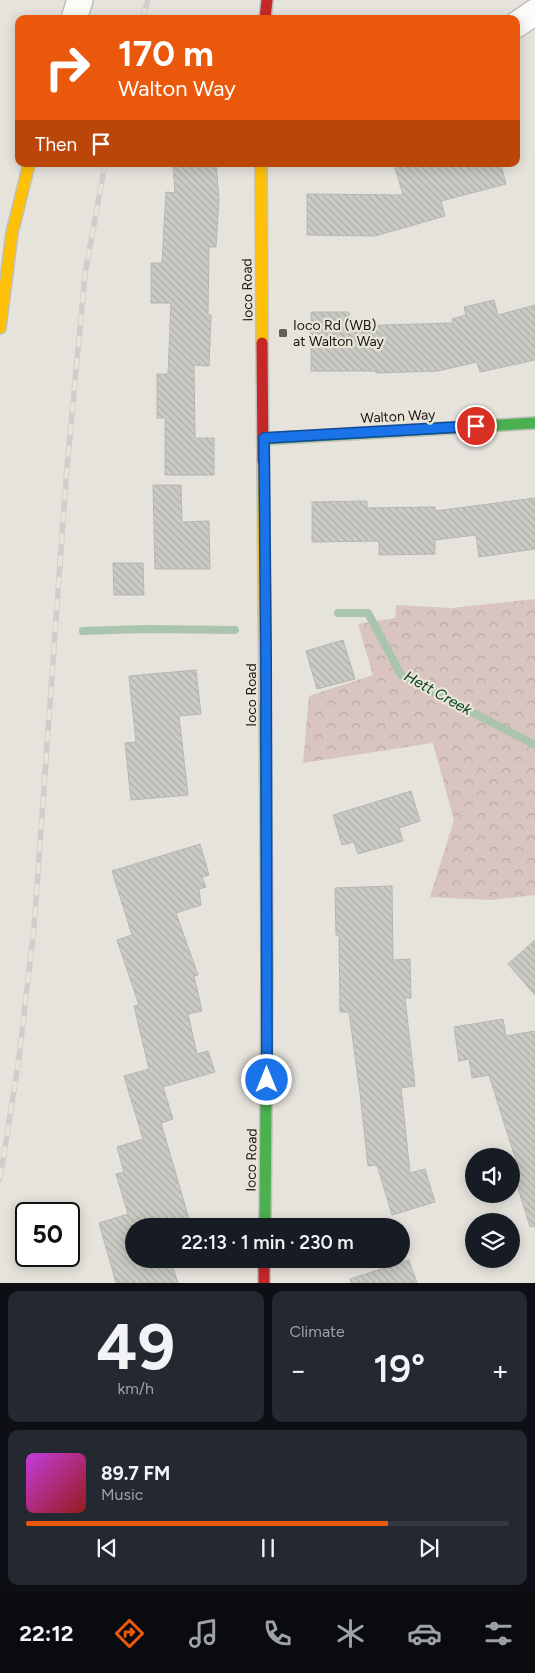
<!DOCTYPE html>
<meta charset="utf-8">
<style>
:root{--surface:#171b24;--page:#242831;--text:#f1f3f6;--muted:#9ea1a6;--line:#363941;--accent:#ea580c}
body{margin:0;font-family:Figtree,sans-serif;background:var(--page);color:var(--text);height:100vh;display:flex;flex-direction:column;font-size:19px;white-space:nowrap}
*{box-sizing:border-box;margin:0}
p{font-size:16px;color:var(--muted)}
.icon{flex:none;width:28px;height:28px;fill:none;stroke:currentColor;stroke-width:2;stroke-linecap:round;stroke-linejoin:round}
.map{position:relative;height:1283px;overflow:hidden}
.drawer{display:flex;flex-direction:column;gap:8px;padding:8px;background:#0d0f14;flex:1}
.drawer>*{flex:none}
.top-card{position:absolute;left:15px;top:15px;width:505px;height:152px;border-radius:10px;box-shadow:0 2px 12px #0003;background:#ea580c;color:#fff;overflow:hidden}
.controls{position:absolute;left:465px;top:1148px;display:grid;gap:10px}
.controls a{display:grid;place-items:center;width:55px;height:55px;border-radius:50%;background:var(--surface);box-shadow:0 2px 12px #0003;font-size:25px}
.speed{position:absolute;left:15px;top:1202px;display:flex;gap:10px;font-size:25px;font-weight:700;text-align:center}
.speed>*{display:grid;place-content:center;width:65px;height:65px;border-radius:50%;background:var(--surface);box-shadow:0 2px 12px #0003;line-height:1}
.speed .limit{border:2px solid #111;border-radius:8px;background:#fff;color:#111}
.pin{position:absolute;display:grid;place-items:center;width:42px;height:42px;color:#fff;margin:-21px;border:2px solid #fff;border-radius:50%;box-shadow:0 1px 5px #0007}
.me{position:absolute;width:55px;margin:-28px;rotate:0deg;stroke-linejoin:round;filter:drop-shadow(0 0 4px #0008)}
.turn{display:flex;align-items:center;gap:18px;height:105px;padding:0 20px;font-size:22px}
.turn .icon{width:65px;height:65px;stroke-width:2.5}
.turn b{display:block;font-size:35px;line-height:42px}
.then{display:flex;align-items:center;height:48px;padding:0 20px;background:#0003;gap:10px;font-size:19px}
.big{font-size:38px;font-weight:600;line-height:1.1}
.drawer .tile{flex:1;display:flex;flex-direction:column;justify-content:center;gap:8px;min-width:0;padding:0 18px;border-radius:10px;background:var(--page)}
.drawer .dial{align-items:center;gap:0}
.dial b{font-size:65px;line-height:1}
.song{display:flex;align-items:center;gap:15px}
.cover{width:60px;height:60px;border-radius:8px;background:linear-gradient(135deg,hsl(290 70% 55%),hsl(0 70% 35%))}
.played{height:5px;border-radius:2px;background:linear-gradient(90deg,var(--accent) 75%,var(--line) 75%)}
.keys{display:flex;justify-content:space-around;direction:ltr}
.heat{display:flex;justify-content:space-between;align-items:center;font-size:28px;direction:ltr}
.drawer .tiles{flex:1;display:grid;gap:8px;grid-template-columns:1fr 1fr}
.tile:last-child{grid-column:span 2}
.trip{position:absolute;left:125px;top:1218px;width:285px;height:50px;border-radius:25px;background:var(--surface);box-shadow:0 2px 12px #0003;font-weight:600;line-height:50px;text-align:center}
.tabs{display:flex;height:80px;justify-content:space-around;align-items:center;background:#090b0e;color:var(--muted)}
.tabs .icon{width:35px;height:35px}
.tabs .on{color:var(--accent)}
.tabs b{font-size:22px;color:var(--text)}
.map>svg:first-child{display:block}
</style>
<div class="map">
<svg width="535" height="1283" viewBox="0 0 535 1283">
<defs>
<pattern id="forest-crowns" width="20" height="18" patternUnits="userSpaceOnUse" patternTransform="scale(1.25)"><rect width="20" height="18" fill="#d9c4c0"/><path d="M2 6a3 3 0 1 1 6 0M12 15a3 3 0 1 1 6 0" fill="none" stroke="#baa8a4"/></pattern>
<pattern id="building-back-hatch" width="6" height="6" patternUnits="userSpaceOnUse" patternTransform="scale(1.25)"><rect width="6" height="6" fill="#cbcbc5"/><path d="M-1 5l2 2M0 0l6 6M5-1l2 2" fill="none" stroke="#aeaea8"/></pattern>
</defs>
<rect width="100%" height="100%" fill="#e5e3dc"/>
<path fill="url(#forest-crowns)" d="M535,599V895L491,900L430,897L454,820L433,743L303,763L309,696L373,675L358,624L395,618L396,605L451,608Z"/>
<g fill="none" stroke-linecap="round" stroke-linejoin="round">
<path stroke="#abc4ae" stroke-width="8" d="M338,613H368L401,675L535,745
M83,631L145,629L235,630"/>
</g>
<path fill="url(#building-back-hatch)" stroke="#b7b6b2" d="M173,164H216L219,199L216,247H209L208,315H211L209,366L194,365L195,438H214V475H165V418H157V374H168L171,303H151V263H162L166,192L175,193Z
M394,164H501L506,184L441,201L445,216L375,236L307,235V194L403,195Z
M494,300L498,315L535,305V360L480,372L477,362L438,371L376,373V371H311V312H349V326L453,323L452,319L466,315L464,307Z
M153,485H181L182,522L209,521L210,569H155Z
M535,498V549L479,557L476,535L435,540V554L379,555V541L312,542V502L367,501V508L435,507V511Z
M113,563H143L144,595H114Z
M343,640L355,679L317,689L306,651Z
M196,670L201,714L179,716L188,795L131,800L125,743L136,742L129,676Z
M411,791L420,821L399,828L403,841L358,854L354,842L342,845L333,815Z
M200,844L209,875L202,877L206,887L199,889L201,905L176,913L198,975L194,976L202,1011L188,1014L197,1054L208,1051L215,1072L163,1087L173,1119L161,1123L191,1226H134V1259H193L172,1265L178,1283H116L99,1223L128,1214L116,1174L124,1172L117,1147L143,1139L124,1076L149,1069L134,1006L139,1005L117,940L132,935L112,871Z
M392,886L393,960L410,959L411,998H405L415,1086L401,1088L410,1173L425,1169L435,1202L392,1215L377,1165L368,1166L360,1093L349,1012H340L339,935H336L335,888Z
M535,940V995L508,964Z
M503,1019L506,1036L535,1031V1226L530,1227L513,1172L519,1170L489,1075L472,1078L469,1059L459,1061L454,1027Z
M409,1260L417,1283H351L350,1279Z"/>
<g fill="none" stroke-linecap="round" stroke-linejoin="round">
<g stroke="#c2c0ba" stroke-width="28">
<path id="street" d="M74,19L80,0
M516,25L535,12"/>
</g>
<g stroke="#c2c0ba" stroke-width="14">
<path id="fast" d="M264,439L535,423
M265,702L267,973L265,1226"/>
</g>
<g stroke="#c2c0ba" stroke-width="14">
<path id="slow" d="M261,164L262,343
M0,328L12,233L29,164
M263,461L265,702"/>
</g>
<g stroke="#c2c0ba" stroke-width="14">
<path id="jam" d="M265,19L267,0
M262,343L263,461
M264,1259V1283"/>
</g>
<use href="#street" stroke="#fbfbfa" stroke-width="25"/>
<use href="#fast" stroke="#4caf50" stroke-width="11"/>
<use href="#slow" stroke="#ffc107" stroke-width="11"/>
<use href="#jam" stroke="#c62828" stroke-width="11"/>
<g stroke="#cfcecc" stroke-width="5.5">
<path id="rail" d="M142,19L148,0
M0,1179L19,1058L34,927L66,479L85,274L105,164"/>
</g>
<use href="#rail" stroke="#e9e4d8" stroke-width="4" stroke-dasharray="11" stroke-linecap="butt"/>
</g>
<g fill="none" stroke-linecap="round" stroke-linejoin="round">
<g stroke="#114b97" stroke-width="12">
<path id="route" d="M267,1080L266,659L264,438L476,426"/>
</g>
<use href="#route" stroke="#1a73e8" stroke-width="9"/>
</g>
<rect fill="#605e59" stroke="#e9e4d8" stroke-width="2" x="278" y="328" width="10" height="10" rx="2.5"/>
<g text-anchor="middle" stroke-width="4.5" stroke-linejoin="round" paint-order="stroke">
<g font-size="14" fill="#191713" stroke="#e9e4d8">
<text transform="translate(247 290) rotate(-91)" y="5">Ioco Road</text>
<text transform="translate(398 416) rotate(-3)" y="5">Walton Way</text>
<text transform="translate(251 695) rotate(-90)" y="5">Ioco Road</text>
<text transform="translate(251 1160) rotate(-89)" y="5">Ioco Road</text>
</g>
<g font-size="14" fill="#191713" stroke="#e9e4d8" text-anchor="start">
<text x="293" y="330">Ioco Rd (WB)<tspan x="293" dy="16">at Walton Way</tspan></text>
</g>
<g font-size="15" font-style="italic" fill="#07431f" stroke="#e9e4d8">
<text transform="translate(438 693) rotate(29)" y="5">Hett Creek</text>
</g>
</g>
</svg>
<div class="controls">
<a><svg class="icon" aria-label="sound" viewBox="0 0 24 24"><path d="M4 9h4l5-4v14l-5-4H4zM17 9q2 3 0 6"/></svg></a>
<a><svg class="icon" aria-label="layers" viewBox="0 0 24 24"><path d="M12 4l9 5-9 5-9-5zM3 14l9 5 9-5"/></svg></a>
</div>
<div class="speed"><div class="limit">50</div></div>
<div class="pin" style="left:476px;top:426px;background:#d93025"><svg class="icon" aria-label="arrive" viewBox="0 0 24 24"><path d="M6 21V4h12l-3 4 3 4H6"/></svg></div>
<svg class="me" style="left:267px;top:1080px" viewBox="-20 -20 40 40"><circle r="17" fill="#1a73e8" stroke="#fff" stroke-width="3"/><path d="M0-11L8 9 0 5-8 9z" fill="#fff"/></svg>
<div class="trip">22:13 · 1 min · 230 m</div>
<div class="top-card">
<div class="turn"><svg class="icon" aria-label="right" viewBox="0 0 24 24"><path d="M7 20v-9h11M14 6l5 5-5 5"/></svg><div><b>170 m</b>Walton Way</div></div>
<div class="then">Then<svg class="icon" aria-label="arrive" viewBox="0 0 24 24"><path d="M6 21V4h12l-3 4 3 4H6"/></svg></div>
</div>
</div>
<section class="drawer">
<div class="tiles">
<div class="tile dial"><b>49</b><p>km/h</p></div>
<div class="tile"><p>Climate</p>
<div class="heat"><a>−</a><b class="big">19°</b><a>+</a></div>
</div>
<div class="tile">
<div class="song"><i class="cover"></i><div><b>89.7 FM</b><p>Music</p></div></div>
<div class="played"></div>
<div class="keys"><svg class="icon" aria-label="previous" viewBox="0 0 24 24"><path d="M18 5L8 12l10 7zM5 5v14"/></svg><svg class="icon" aria-label="pause" viewBox="0 0 24 24"><path d="M8 5v14M16 5v14"/></svg><svg class="icon" aria-label="next" viewBox="0 0 24 24"><path d="M6 5l10 7-10 7zM19 5v14"/></svg></div>
</div>
</div>
</section>
<nav class="tabs">
<b>22:12</b>
<svg class="icon on" aria-label="directions" viewBox="0 0 24 24"><path d="M12 3l9 9-9 9-9-9zM9 14v-3h6M13 9l2 2-2 2"/></svg>
<svg class="icon" aria-label="music" viewBox="0 0 24 24"><path d="M9 18V5l10-2v13"/><circle cx="6" cy="18" r="3"/><circle cx="16" cy="16" r="3"/></svg>
<svg class="icon" aria-label="phone" viewBox="0 0 24 24"><path d="M5 4h4l2 5-3 2q2 4 5 5l2-3 5 2v4C11 20 4 13 5 4z"/></svg>
<svg class="icon" aria-label="climate" viewBox="0 0 24 24"><path d="M12 3v18M4 7l16 10M4 17L20 7"/></svg>
<svg class="icon" aria-label="car" viewBox="0 0 24 24"><path d="M5 17H2v-5l4-1 3-4h7l3 4 3 1v5h-3M9 17h6M6 11h13"/><circle cx="7" cy="17" r="2"/><circle cx="17" cy="17" r="2"/></svg>
<svg class="icon" aria-label="filters" viewBox="0 0 24 24"><path d="M4 7h16M4 17h16"/><circle cx="9" cy="7" r="2"/><circle cx="15" cy="17" r="2"/></svg>
</nav>
